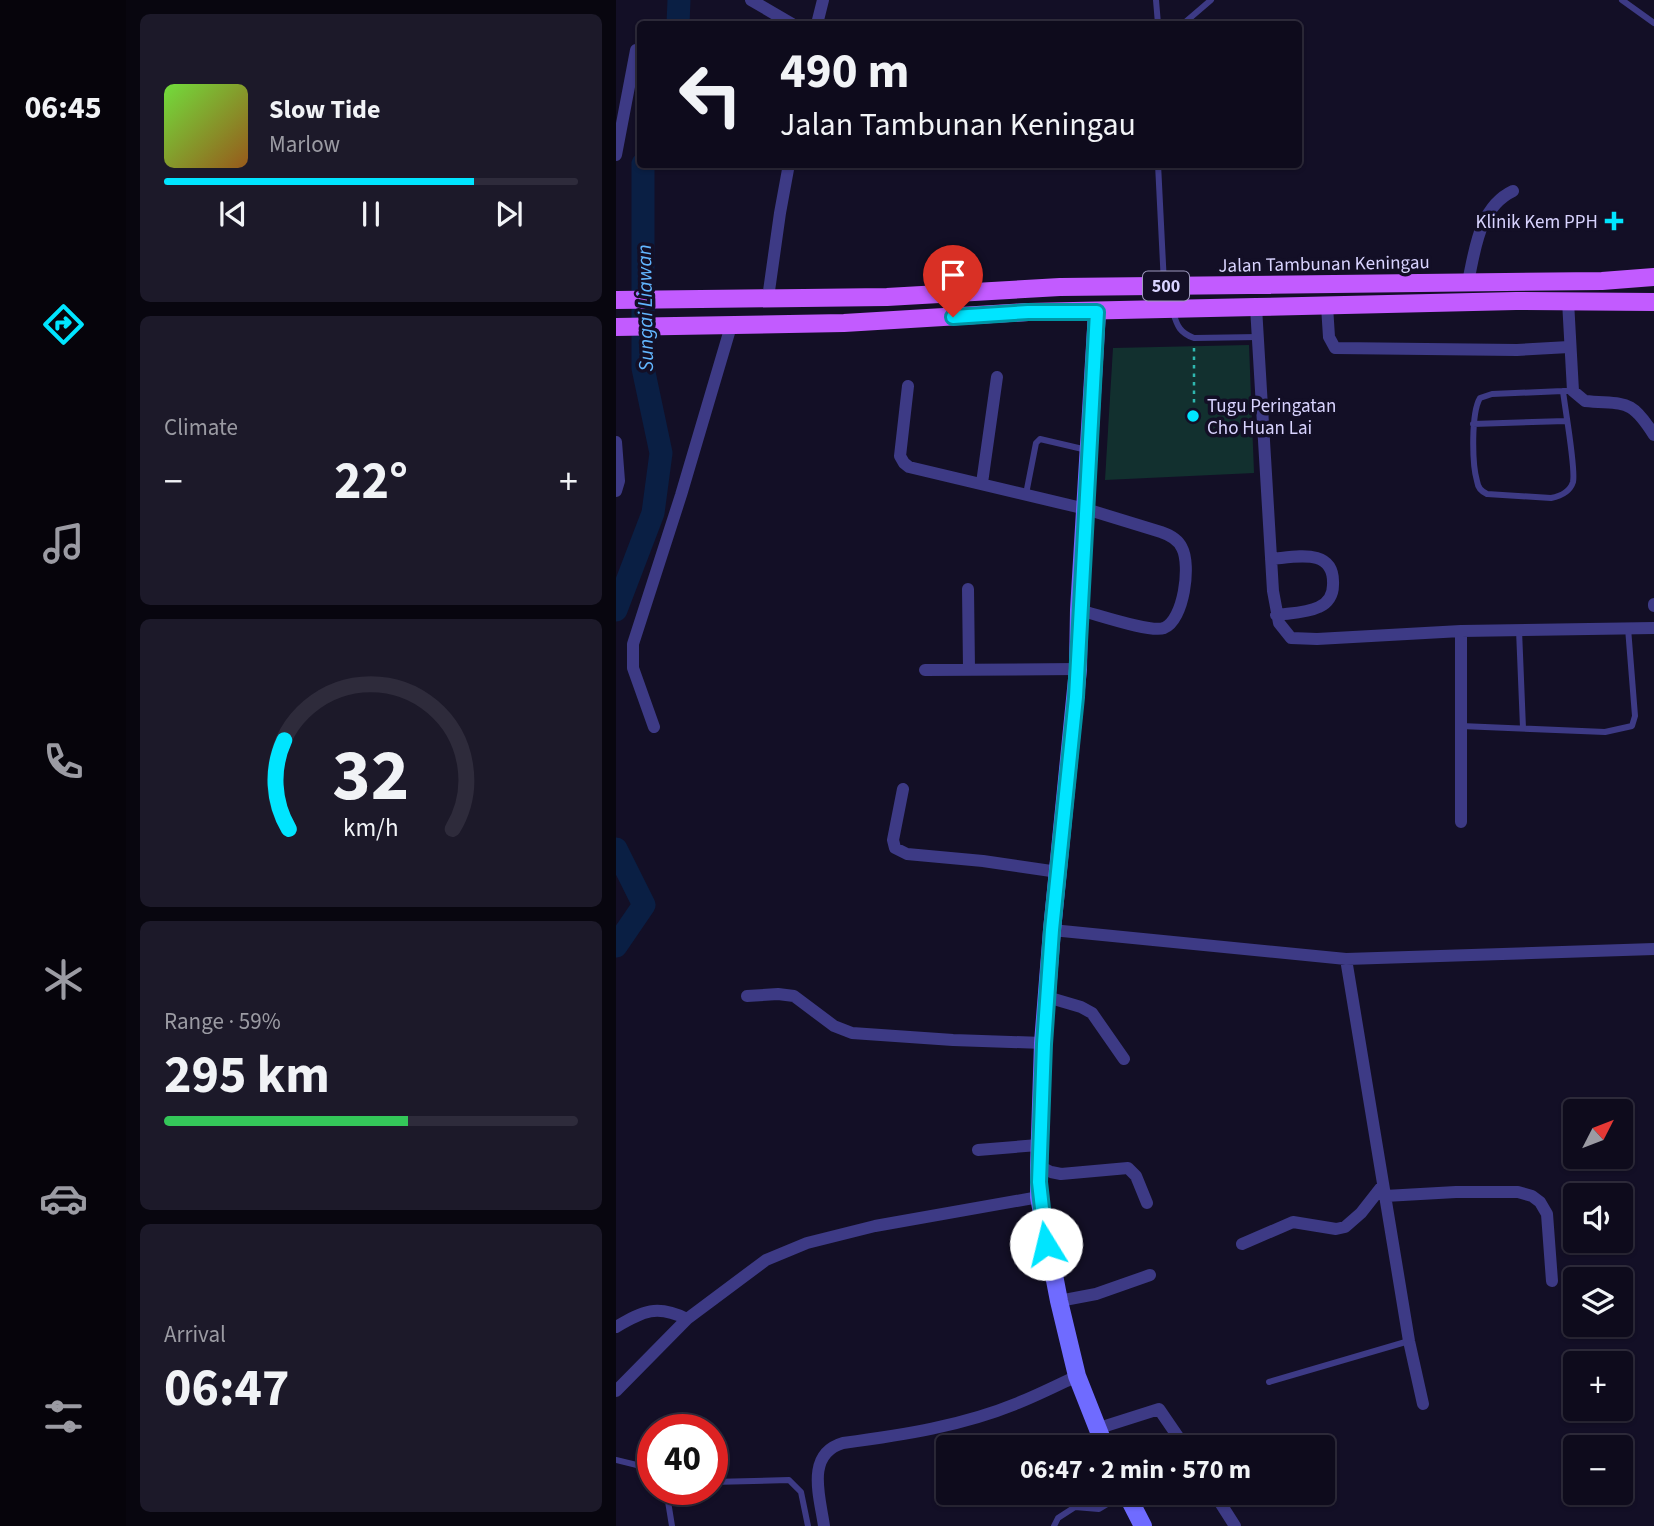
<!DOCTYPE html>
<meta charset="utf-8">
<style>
:root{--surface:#0e0b1c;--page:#1c1929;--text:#f1f3f6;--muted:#9b9ba3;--line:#2e2b3b;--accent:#00e5ff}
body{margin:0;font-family:"Source Sans 3",sans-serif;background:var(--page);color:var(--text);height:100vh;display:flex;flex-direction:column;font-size:26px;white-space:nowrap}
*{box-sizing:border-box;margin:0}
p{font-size:23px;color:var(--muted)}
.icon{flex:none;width:38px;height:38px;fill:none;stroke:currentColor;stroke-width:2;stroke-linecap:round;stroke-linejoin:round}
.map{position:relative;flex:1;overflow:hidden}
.side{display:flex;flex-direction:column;gap:14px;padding:14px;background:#08060f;width:490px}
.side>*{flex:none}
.guide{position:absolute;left:21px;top:21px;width:665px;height:147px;border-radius:7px;box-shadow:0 2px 5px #0004,0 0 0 2px var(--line);background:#0e0b1c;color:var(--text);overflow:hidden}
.needle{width:46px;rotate:48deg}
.controls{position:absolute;left:947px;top:1099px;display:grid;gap:14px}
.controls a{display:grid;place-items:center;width:70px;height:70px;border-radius:7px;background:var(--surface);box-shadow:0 2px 5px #0004,0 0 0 2px var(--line);font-size:35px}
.speed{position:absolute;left:21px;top:1414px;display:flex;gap:14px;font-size:35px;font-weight:700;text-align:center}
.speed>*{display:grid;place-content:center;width:91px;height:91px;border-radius:50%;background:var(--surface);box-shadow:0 2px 5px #0004,0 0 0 2px var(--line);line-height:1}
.speed .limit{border:10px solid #d22;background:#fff;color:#111}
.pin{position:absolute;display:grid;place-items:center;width:60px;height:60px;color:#fff;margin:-72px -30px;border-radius:50% 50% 50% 0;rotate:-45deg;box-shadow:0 0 7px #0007}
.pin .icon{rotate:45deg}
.me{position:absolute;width:77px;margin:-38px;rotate:351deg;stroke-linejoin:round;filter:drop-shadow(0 0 5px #0008)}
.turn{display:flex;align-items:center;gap:24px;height:147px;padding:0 28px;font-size:32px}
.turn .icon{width:91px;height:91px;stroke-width:2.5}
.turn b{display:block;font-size:49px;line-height:60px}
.big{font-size:52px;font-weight:700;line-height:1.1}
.side .tile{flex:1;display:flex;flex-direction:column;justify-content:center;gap:10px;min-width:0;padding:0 24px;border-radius:10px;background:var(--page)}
.side .dial{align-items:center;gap:0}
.dial svg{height:182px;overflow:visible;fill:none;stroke:var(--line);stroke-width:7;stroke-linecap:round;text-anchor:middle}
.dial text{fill:var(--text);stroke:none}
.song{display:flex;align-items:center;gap:21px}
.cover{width:84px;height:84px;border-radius:10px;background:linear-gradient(135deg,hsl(100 70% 55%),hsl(30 70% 35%))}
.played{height:7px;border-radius:4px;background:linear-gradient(90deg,var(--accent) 75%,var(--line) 75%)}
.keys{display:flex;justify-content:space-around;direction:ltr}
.heat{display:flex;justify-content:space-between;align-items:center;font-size:38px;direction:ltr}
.charge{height:10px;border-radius:5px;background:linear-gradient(90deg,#34c759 59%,var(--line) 0)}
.trip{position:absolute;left:320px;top:1435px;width:399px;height:70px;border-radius:7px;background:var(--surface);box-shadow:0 2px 5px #0004,0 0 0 2px var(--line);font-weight:700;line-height:70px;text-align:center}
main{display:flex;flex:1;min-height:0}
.tab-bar{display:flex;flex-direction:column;width:126px;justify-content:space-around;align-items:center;background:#06040b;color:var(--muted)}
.tab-bar .icon{width:49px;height:49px}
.tab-bar .on{color:var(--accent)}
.tab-bar b{font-size:32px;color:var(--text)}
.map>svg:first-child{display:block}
</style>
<main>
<nav class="tab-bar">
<b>06:45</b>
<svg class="icon on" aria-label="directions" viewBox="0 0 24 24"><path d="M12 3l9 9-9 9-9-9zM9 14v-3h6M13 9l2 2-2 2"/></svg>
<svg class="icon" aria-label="music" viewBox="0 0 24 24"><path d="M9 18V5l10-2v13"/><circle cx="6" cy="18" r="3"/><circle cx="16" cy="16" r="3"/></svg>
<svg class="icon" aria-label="phone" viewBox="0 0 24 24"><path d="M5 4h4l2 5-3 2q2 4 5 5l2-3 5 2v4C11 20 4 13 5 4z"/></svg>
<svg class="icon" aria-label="climate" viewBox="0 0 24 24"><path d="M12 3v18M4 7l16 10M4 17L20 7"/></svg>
<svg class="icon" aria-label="car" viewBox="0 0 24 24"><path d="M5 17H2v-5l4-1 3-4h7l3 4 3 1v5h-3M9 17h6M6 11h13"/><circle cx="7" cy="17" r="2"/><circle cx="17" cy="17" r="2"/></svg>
<svg class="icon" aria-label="filters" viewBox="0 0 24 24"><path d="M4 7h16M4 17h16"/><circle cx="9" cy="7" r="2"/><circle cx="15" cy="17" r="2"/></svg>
</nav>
<section class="side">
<div class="tile">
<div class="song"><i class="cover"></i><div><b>Slow Tide</b><p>Marlow</p></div></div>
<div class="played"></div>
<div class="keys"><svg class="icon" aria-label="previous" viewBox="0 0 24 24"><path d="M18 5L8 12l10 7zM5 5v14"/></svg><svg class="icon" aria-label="pause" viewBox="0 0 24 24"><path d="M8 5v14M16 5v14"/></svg><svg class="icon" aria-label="next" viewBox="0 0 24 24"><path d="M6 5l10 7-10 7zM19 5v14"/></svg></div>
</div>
<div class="tile"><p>Climate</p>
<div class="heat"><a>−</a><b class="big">22°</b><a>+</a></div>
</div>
<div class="tile dial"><svg viewBox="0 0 100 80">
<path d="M14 69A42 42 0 1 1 86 69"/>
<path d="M14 69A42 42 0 0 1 12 30" stroke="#00e5ff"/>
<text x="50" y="56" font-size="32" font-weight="700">32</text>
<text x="50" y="72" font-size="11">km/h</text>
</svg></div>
<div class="tile"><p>Range · 59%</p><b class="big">295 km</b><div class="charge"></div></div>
<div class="tile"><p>Arrival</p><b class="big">06:47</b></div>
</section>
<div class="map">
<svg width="1038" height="1526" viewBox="0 0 1038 1526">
<rect width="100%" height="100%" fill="#130f26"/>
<path fill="#12302f" d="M633,345L638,473L489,480L497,348Z"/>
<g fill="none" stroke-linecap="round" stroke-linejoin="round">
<path stroke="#0a1f44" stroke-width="23" d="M62,24L63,0
M0,610L37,513L45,453L27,368V164
M0,849L28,905L0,946"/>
<path stroke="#2fb8b0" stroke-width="2.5" stroke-dasharray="3.5 5" stroke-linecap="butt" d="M578,348V406"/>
<path stroke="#3d3a85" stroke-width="6" d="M540,0L542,24
M1006,0L1038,23
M567,24L595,0
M542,164L548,284
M557,312C561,326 564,333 578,338L642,337
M947,391C949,409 960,469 957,482C954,492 945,496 935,498L871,494C865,491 862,488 861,481C856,464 855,413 864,398L876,394L947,391H957
M857,424L950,421
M410,494L420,443L424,439L471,450
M903,630L907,728
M845,726L989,732L1016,726L1019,716L1012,628
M653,1382L793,1341
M0,1460L37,1469
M96,1482L173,1480L185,1492L192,1526
M50,1489L56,1526
M438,1526L442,1518L459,1507L483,1509L508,1494"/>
<path stroke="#3d3a85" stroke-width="12" d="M135,0L176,24
M201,24L207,0
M0,155L20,50
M852,282C859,250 863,207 897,191
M152,298L164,213L173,164
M952,301L957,391L969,401C1009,405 1014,397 1038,435
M711,306L713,337L719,348L901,350L953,347
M640,307L657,591L663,623L675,638L701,639L845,631L1038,628
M292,386L284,456L288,463L293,467L470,509L545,532C554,535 562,539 566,548C575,565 568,620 548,628C534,633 480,614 463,610
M0,442L3,481L0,491
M366,483L381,377
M655,559C680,557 719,547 717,585C717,595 712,603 703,607C691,613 674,613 660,615
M352,589L353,669
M1038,604V606
M845,631V822
M309,670L462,669
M38,727L17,668V644L65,495L115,326
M287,789L277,840L279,848L291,854L367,861L442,872
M436,930L730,959L1038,949
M730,959L793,1341L807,1404
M131,996L162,994L178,996L218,1026L236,1033L337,1040L427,1043
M431,997L465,1007L476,1013L508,1059
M362,1150L422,1145
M423,1166L435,1172L445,1174L512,1168L520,1176L531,1203
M769,1196L840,1192H902L916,1196L924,1202L931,1214L936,1281
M626,1244L677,1222L720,1229L729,1227L745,1213L767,1185
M443,1301L480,1294L534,1275
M0,1327C27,1311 41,1304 71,1319
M0,1391L71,1319L150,1260L191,1243L259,1226L423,1197
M480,1429L543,1409L569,1447
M598,1493L619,1526
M208,1526C204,1497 189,1454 227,1443C287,1435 346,1426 402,1403C422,1395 442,1385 461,1376"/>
<path stroke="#6f6bff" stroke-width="18" d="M481,312L463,610L462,669L436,930L427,1043L423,1166V1197L443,1301L461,1376L489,1447
M510,1493L527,1526"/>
<path stroke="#c25bff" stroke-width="18" d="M0,300L271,297L444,287L986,281L1038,277
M0,327L228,323L412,312L640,307L900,301L1038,302"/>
</g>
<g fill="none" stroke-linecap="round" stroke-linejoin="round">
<g stroke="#0095a6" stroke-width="18">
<path id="route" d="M337,317L412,312H481L460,697L436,930L428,1044L423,1182L430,1244"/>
</g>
<use href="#route" stroke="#00e5ff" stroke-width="12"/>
</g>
<g fill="#00e5ff" stroke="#130f26" stroke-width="2.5">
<path d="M994.5 210.5h7v7h7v7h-7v7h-7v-7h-7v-7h7z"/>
<circle cx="577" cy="416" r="7"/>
</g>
<g text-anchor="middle" stroke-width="7" stroke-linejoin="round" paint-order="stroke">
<rect fill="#130f26" stroke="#9e99be" stroke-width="2" x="527" y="271.5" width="46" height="29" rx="5"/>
<g font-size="18" font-weight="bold" fill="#d9d4ff">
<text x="550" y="292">500</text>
</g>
<g font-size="19" fill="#d9d4ff" stroke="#130f26" text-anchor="end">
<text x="982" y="228">Klinik Kem PPH</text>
<text x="591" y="412" text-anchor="start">Tugu Peringatan<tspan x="591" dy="22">Cho Huan Lai</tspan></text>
</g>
<g font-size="19" fill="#d9d4ff" stroke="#130f26">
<text transform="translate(708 263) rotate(-1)" y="7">Jalan Tambunan Keningau</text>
</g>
<g font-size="21" font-style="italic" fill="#62b6ff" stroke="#130f26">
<text transform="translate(29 308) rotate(-91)" y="7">Sungai Liawan</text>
</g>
</g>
</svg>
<div class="controls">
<a><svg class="needle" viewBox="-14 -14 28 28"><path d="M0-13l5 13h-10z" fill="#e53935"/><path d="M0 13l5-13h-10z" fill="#9b9ba3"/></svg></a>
<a><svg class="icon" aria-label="sound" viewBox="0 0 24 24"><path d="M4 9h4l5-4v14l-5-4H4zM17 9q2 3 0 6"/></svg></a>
<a><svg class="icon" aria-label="layers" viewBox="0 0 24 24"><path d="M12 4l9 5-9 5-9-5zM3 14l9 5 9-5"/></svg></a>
<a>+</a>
<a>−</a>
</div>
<div class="speed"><div class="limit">40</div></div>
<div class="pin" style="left:337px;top:317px;background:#d93025"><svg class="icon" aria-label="arrive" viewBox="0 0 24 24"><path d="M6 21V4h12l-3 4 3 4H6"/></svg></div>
<svg class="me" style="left:430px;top:1244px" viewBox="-20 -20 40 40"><circle r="19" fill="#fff"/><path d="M0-13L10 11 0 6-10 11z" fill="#00e5ff"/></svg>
<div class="trip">06:47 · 2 min · 570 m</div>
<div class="guide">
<div class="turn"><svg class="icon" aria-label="left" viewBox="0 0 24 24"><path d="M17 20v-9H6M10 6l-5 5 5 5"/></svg><div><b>490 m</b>Jalan Tambunan Keningau</div></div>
</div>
</div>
</main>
